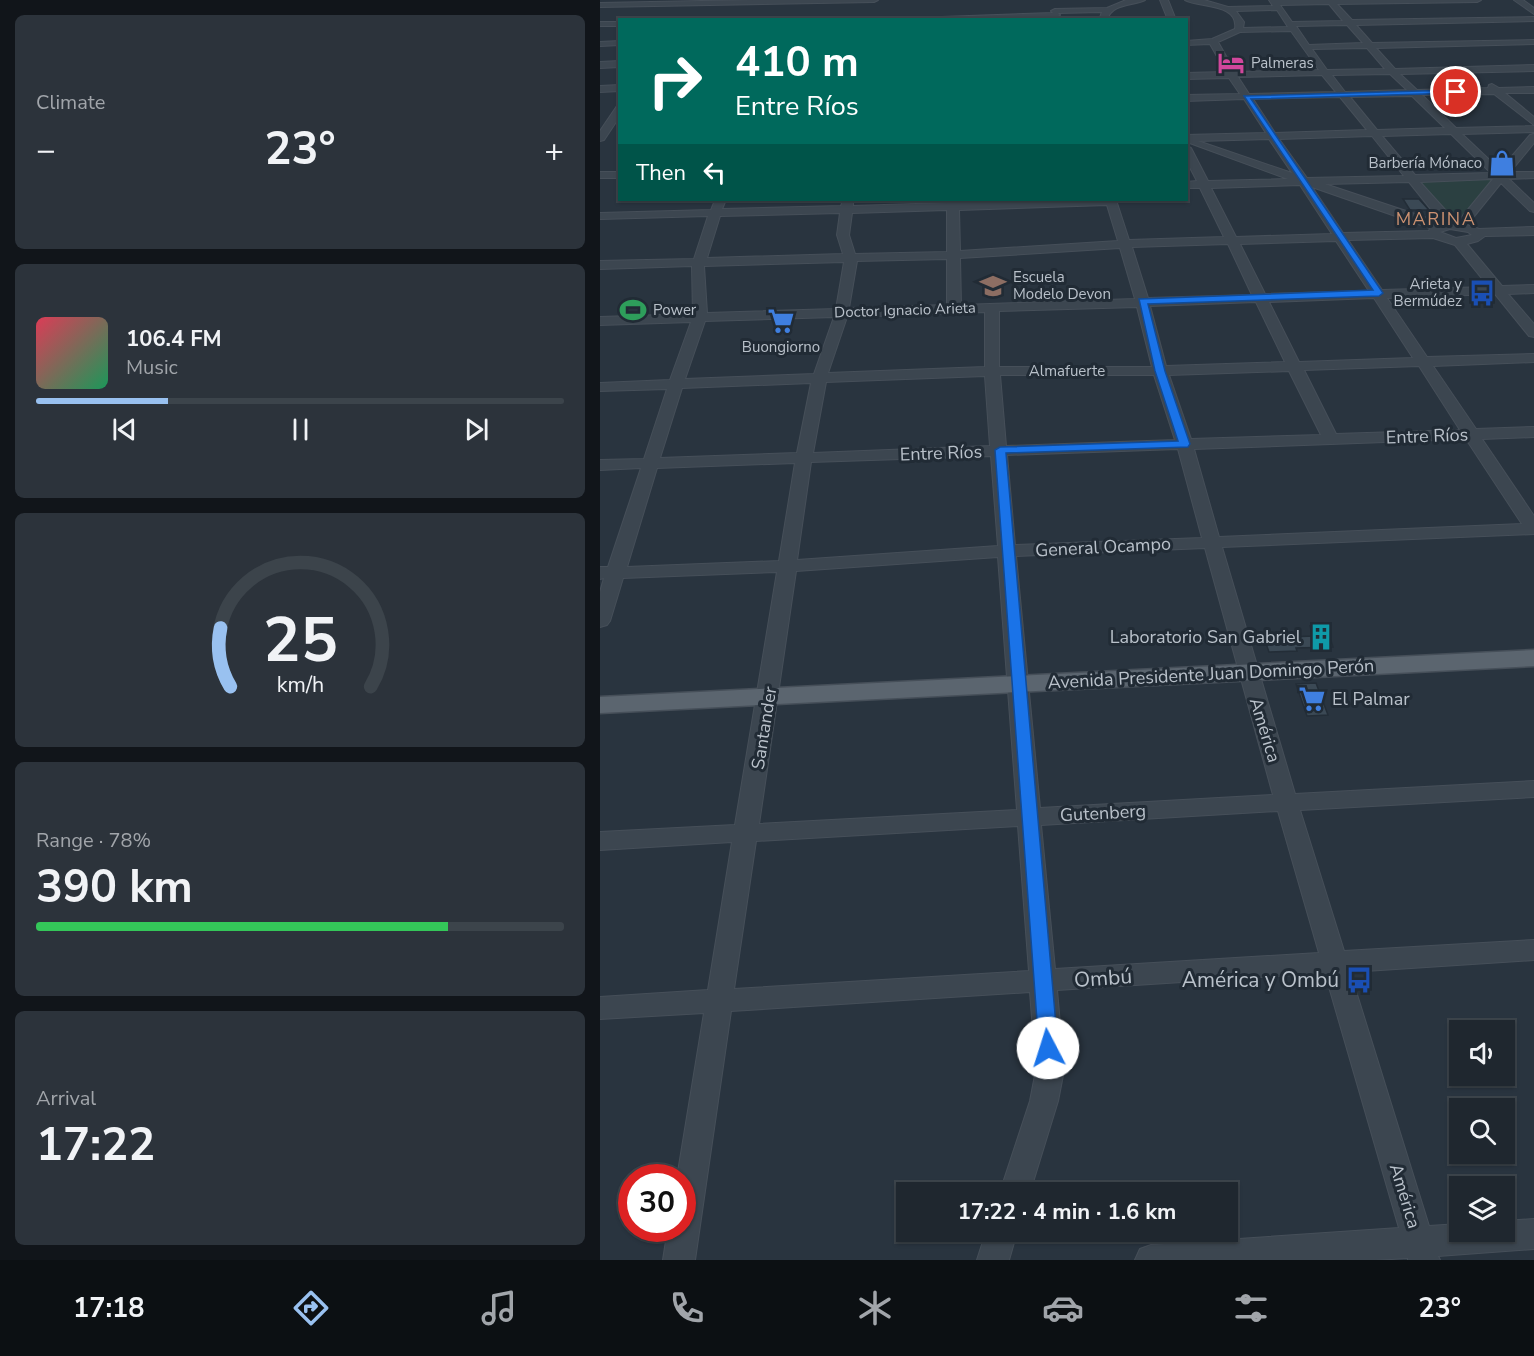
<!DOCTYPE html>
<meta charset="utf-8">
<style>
:root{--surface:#1f272f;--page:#2c333b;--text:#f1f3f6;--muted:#a1a5aa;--line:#3c444b;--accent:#99c1f0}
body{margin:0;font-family:"Nunito Sans",sans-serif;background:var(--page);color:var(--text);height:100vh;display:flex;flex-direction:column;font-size:22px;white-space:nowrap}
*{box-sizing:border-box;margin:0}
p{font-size:20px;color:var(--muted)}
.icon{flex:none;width:33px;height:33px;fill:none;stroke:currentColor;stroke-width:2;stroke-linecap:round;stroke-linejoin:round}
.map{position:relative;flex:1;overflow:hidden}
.panel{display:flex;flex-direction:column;gap:15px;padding:15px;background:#11151a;width:600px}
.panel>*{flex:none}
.banner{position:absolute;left:18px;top:18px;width:570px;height:183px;border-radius:0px;box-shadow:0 2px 4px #0004,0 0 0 2px var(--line);background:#00695c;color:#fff;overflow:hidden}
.tools{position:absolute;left:849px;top:1020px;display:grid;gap:12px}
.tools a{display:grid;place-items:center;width:66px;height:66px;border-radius:0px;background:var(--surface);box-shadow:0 2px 4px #0004,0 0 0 2px var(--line);font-size:30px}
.speed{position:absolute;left:18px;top:1164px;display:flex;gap:12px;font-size:30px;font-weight:700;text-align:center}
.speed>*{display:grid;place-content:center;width:78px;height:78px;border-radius:50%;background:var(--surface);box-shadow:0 2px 4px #0004,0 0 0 2px var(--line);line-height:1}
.speed .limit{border:9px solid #d22;background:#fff;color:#111}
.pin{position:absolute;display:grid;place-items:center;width:51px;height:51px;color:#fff;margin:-26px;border:3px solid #fff;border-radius:50%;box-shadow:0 2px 6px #0007}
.me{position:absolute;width:66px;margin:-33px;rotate:355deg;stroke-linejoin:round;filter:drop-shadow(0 0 4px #0008)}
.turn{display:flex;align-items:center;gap:21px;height:126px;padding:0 18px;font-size:27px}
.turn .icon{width:78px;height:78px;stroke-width:2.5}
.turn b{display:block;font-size:42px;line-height:51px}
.then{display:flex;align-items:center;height:57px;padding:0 18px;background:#0003;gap:12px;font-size:22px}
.big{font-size:45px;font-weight:700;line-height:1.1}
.panel .widget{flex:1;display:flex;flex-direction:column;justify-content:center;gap:9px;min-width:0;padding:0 21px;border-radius:9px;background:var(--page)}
.panel .dial{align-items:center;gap:0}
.dial svg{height:156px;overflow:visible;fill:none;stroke:var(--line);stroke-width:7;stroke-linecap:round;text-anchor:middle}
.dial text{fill:var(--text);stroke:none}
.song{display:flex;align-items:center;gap:18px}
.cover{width:72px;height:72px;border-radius:9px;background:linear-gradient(135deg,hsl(350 70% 55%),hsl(150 70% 35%))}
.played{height:6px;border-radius:3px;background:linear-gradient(90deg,var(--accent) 25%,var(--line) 25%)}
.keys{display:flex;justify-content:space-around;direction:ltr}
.heat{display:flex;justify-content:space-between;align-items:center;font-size:33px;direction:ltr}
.charge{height:9px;border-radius:4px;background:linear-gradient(90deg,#34c759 78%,var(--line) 0)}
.trip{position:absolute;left:296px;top:1182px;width:342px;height:60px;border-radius:0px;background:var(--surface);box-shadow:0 2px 4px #0004,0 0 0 2px var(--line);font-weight:700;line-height:60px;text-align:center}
.tabs{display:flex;height:96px;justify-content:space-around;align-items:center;background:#0c1013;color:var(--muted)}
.tabs .icon{width:42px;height:42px}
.tabs .on{color:var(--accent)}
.tabs b{font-size:27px;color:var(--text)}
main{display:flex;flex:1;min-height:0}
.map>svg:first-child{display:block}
</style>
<main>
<section class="panel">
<div class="widget"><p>Climate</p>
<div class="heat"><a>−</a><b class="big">23°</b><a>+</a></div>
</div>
<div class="widget">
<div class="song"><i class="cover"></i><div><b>106.4 FM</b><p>Music</p></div></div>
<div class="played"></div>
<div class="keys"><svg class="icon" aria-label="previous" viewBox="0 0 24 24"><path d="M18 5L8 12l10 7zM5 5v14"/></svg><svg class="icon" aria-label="pause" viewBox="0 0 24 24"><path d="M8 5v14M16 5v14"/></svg><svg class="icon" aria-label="next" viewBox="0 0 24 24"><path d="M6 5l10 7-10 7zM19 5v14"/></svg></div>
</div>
<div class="widget dial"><svg viewBox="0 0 100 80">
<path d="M14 69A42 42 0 1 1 86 69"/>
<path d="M14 69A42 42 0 0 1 9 39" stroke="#99c1f0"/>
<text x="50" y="56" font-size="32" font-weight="700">25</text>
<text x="50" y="72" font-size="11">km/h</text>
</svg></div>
<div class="widget"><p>Range · 78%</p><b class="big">390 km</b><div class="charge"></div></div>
<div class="widget"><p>Arrival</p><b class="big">17:22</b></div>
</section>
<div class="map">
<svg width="934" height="1260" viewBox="0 0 934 1260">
<rect width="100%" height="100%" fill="#29343f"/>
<path fill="#2b4041" d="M894,178L860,219L854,220L819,182Z"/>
<path fill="#3b4955" stroke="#232d37" stroke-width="1.5" d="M803,199H819L829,210H810Z
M710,626H726L733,647L696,648L697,651L669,652L664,638L713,636Z
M716,683L728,715L707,716L696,684Z"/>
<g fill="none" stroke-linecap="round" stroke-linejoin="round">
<g stroke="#464f59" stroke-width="2">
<path id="minor" d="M153,0H278L274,2L0,7V3Z
M526,0H545C533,6 512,3 507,20H499L502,12L458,13L460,15L456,17L258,20L453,13L451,11L455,9L507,8Z
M560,0H568L576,20H568Z
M585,0H604L628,7L673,6L669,0H881L877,2L737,4L752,20L934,17V21L756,25L772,43L934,40V44L776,48L795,69L934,65V71L800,74L817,90L888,88L889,85L892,84L899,88L934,87V93H905L934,117V125L894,94L822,95L856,128L934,126V132L862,134L900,170L930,135L934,134V143L910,172H934V178L909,179L934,203V212L930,211L901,183L867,225L879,229L934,227V235L885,236L878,241L867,244L902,286L934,285V293L908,294L934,324V337L929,336L895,294L787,298L827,357L934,354V362L833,366L876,429L934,427V437L882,439L934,516V534L622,547L695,794L934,781V797L700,810L744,951L934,940V960L750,972L829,1226L860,1224V1232H904V1221L934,1219V1249L838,1256L840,1260H808V1258L775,1260H535L540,1249L551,1245L799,1228L725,973L457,990L464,1070L458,1101L430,1192H400L430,1101L436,1070L430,992L131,1011L95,1260H63L68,1228H82V1178H77L104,1013L0,1019V997L108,990L132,842L0,850V832L135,825L177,572L23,578L10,621L7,625L0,627V592L4,578L0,579V567H8L41,468L0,470V460L44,459L67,389L0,391V383L70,380L91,322L0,325V317L93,314L92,266L0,269V261L94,259L108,216L0,219V213L111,210L115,200H123L125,202L122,209L241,206L243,200H253V206L347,203L348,200H358L359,203L516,200L529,240L624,237L600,188H586V182L597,181L586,160V145L591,148L608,181L688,179L587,142L586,135L666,133L644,99L586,101V95L640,94L629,78L586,79V73L626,72L610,44L586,45V41L612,39L635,29C639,3 600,8 585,0ZM729,4L743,21L692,22L680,5ZM677,10L688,27L643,28L644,22L636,11ZM747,25L763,43L709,45L696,26ZM691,31L719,70L635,72L618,42L640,32ZM767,48L785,69L727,70L712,49ZM790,74L807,90L745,92L732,75ZM722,75L736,92L649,94L638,77ZM812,96L845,128L777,130L750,97ZM740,97L767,130L675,133L653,99ZM851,134L891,173L815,175L782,136ZM772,136L804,176L707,178L679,139ZM669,139L692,173L598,141ZM893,179L857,223L820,182ZM809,182L842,223L725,184ZM700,185L732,234L636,237L611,188ZM712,187L830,228L829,231L743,233ZM507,205L518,241L360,251L359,210ZM347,210V252L255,254L249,235L252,213ZM240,213L237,235L243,254L107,258L120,216ZM850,229L868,232L872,235L856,238L840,232ZM833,238L855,245L889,287L782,290L748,240ZM736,241L769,291L665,294L640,244ZM628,244L652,295L548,298L532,247ZM520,248L535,299L361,305L360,258ZM347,259V305L249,308L257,261ZM244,262L236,309L107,313L104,266ZM774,298L813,358L699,362L669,302ZM656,302L685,362L566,366L550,306ZM537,307L552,367H399V311ZM385,312V367L228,373L247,317ZM234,317L214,374L85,379L105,321ZM819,366L860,430L736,434L704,370ZM689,371L721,435L591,439L569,375ZM400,375H554L575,440L406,446ZM385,376L390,446L213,453L226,382ZM211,383L197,453L60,458L82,388ZM866,439L922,524L619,537L594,449ZM578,449L602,538L415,545L407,455ZM391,456L398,546L197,560L211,462ZM195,463L179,561L27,567L57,468ZM605,548L673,795L440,808L416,556ZM398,557L417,810L159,824L196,571ZM678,811L719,953L455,969L441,825ZM418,826L429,971L134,989L156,841Z
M914,0H923L934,8V14Z
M0,22H20V26H0Z
M20,41V45L0,46V42Z
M20,61V67L0,68V62Z
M20,85V91L0,92V86Z
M20,105V116L4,140L0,141V131L17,106Z
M0,172H20V178H0Z
M386,1232H417L409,1260H377Z"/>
</g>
<g stroke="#464f59" stroke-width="3">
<path id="major" d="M934,650V666L0,713V697Z"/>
</g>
<use href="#minor" fill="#3c4650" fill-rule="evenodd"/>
<use href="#major" fill="#5b656f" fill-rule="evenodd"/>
</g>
<path fill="#1a73e8" stroke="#114b97" stroke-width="1.5" d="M856,90L858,93L651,99L783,293L779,296L548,304L565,371L590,444L588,447L406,453L458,1048L455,1053L448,1056L442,1053L439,1048L395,450L400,447L578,441L555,371L539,299L773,290L644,96Z"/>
<defs>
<g id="hotel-bare" transform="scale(2.07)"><path d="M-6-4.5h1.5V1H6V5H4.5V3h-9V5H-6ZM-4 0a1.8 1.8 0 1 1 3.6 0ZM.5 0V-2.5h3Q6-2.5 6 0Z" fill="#d1479c" stroke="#212b35" stroke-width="2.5" paint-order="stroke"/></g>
<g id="shop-bare" transform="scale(2.07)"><path d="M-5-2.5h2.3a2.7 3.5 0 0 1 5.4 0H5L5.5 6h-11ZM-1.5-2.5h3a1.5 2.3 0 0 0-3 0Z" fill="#3f7fe0" stroke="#212b35" stroke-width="2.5" paint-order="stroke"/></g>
<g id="school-bare" transform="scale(2.07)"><path d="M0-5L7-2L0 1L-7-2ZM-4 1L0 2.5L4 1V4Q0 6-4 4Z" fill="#8d6e63" stroke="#212b35" stroke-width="2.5" paint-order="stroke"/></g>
<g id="bus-bare" transform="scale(2.07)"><path d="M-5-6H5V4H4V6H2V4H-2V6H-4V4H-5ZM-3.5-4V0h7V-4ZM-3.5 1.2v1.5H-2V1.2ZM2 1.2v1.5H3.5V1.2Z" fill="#1a4fb4" stroke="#212b35" stroke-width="2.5" paint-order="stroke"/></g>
<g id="stadium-bare" transform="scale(2.07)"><path d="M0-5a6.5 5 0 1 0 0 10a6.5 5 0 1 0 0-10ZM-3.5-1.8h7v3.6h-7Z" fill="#2e9e5b" stroke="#212b35" stroke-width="2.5" paint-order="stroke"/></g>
<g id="supermarket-bare" transform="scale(2.07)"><path d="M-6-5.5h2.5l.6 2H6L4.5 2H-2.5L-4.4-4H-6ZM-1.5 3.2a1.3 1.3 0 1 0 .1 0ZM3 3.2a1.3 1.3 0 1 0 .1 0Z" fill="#3f7fe0" stroke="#212b35" stroke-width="2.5" paint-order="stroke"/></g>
<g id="building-bare" transform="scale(2.07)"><path d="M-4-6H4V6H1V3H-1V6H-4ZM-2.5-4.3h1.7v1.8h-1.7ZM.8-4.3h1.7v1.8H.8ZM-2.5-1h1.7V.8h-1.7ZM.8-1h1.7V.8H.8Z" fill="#0f9aa8" stroke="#212b35" stroke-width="2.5" paint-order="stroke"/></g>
</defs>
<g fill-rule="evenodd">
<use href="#hotel-bare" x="631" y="63"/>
<use href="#shop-bare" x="902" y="163"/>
<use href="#school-bare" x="393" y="286"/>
<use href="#bus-bare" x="882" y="293"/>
<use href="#stadium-bare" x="33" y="310"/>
<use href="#supermarket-bare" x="181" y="321"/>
<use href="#building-bare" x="721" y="637"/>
<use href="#supermarket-bare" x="712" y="699"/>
<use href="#bus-bare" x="759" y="980"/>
</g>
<g text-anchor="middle" stroke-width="6" stroke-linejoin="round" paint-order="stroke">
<g font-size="15" fill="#b9c1ca" stroke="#212b35" text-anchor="start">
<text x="651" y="68">Palmeras</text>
<text x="882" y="168" text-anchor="end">Barbería Mónaco</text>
<text x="413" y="282">Escuela<tspan x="413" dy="17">Modelo Devon</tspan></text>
<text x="862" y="289" text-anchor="end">Arieta y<tspan x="862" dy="17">Bermúdez</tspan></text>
<text x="53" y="315">Power</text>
<text x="181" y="352" text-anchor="middle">Buongiorno</text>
</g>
<g font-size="15" fill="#b9c1ca" stroke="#212b35">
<text transform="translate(305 310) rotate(-2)" y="5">Doctor Ignacio Arieta</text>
<text x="467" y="376">Almafuerte</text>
</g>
<g font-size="18" letter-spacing="1.5" fill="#cd9271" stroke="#212b35">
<text x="836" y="225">MARINA</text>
</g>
<g font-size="18" fill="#b9c1ca" stroke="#212b35">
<text transform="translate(827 436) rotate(-2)" y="6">Entre Ríos</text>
<text transform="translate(341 453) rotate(-2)" y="6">Entre Ríos</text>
<text transform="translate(503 547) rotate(-3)" y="6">General Ocampo</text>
<text transform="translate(611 674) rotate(-3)" y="6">Avenida Presidente Juan Domingo Perón</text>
<text transform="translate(164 728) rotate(-81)" y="6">Santander</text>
<text transform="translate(665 730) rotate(73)" y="6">América</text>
<text transform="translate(503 813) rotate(-3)" y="6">Gutenberg</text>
<text transform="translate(805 1196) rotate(73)" y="6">América</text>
</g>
<g font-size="18" fill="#b9c1ca" stroke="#212b35" text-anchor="end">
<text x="701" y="643">Laboratorio San Gabriel</text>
<text x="732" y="705" text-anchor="start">El Palmar</text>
</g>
<g font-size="21" fill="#b9c1ca" stroke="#212b35">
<text transform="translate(503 978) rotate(-4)" y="7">Ombú</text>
</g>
<g font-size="21" fill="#b9c1ca" stroke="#212b35" text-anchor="end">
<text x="739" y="987">América y Ombú</text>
</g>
</g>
</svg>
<div class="tools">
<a><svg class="icon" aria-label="sound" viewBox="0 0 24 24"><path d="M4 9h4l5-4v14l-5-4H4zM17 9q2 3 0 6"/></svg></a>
<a><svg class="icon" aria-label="search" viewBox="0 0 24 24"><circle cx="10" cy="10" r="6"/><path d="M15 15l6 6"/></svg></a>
<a><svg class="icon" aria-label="layers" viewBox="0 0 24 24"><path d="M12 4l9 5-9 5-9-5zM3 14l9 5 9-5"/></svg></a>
</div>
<div class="speed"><div class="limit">30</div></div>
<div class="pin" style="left:856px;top:92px;background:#d93025"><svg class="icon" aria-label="arrive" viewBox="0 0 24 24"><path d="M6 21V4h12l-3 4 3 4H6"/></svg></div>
<svg class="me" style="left:448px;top:1048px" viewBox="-20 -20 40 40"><circle r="19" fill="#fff"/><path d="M0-13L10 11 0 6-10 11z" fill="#1a73e8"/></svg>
<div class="trip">17:22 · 4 min · 1.6 km</div>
<div class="banner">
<div class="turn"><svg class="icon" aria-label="right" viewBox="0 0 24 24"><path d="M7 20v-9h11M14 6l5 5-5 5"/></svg><div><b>410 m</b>Entre Ríos</div></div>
<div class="then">Then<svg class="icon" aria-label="left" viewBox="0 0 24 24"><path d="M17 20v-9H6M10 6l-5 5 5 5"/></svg></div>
</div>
</div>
</main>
<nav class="tabs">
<b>17:18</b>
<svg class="icon on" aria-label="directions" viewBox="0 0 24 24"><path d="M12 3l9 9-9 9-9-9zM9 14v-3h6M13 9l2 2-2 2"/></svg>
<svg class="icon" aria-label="music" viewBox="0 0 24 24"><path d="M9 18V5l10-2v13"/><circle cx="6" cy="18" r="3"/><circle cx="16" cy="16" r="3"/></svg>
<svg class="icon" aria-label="phone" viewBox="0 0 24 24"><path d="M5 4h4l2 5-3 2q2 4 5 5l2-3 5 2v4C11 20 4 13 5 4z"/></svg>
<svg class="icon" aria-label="climate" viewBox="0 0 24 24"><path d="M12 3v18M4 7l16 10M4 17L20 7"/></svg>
<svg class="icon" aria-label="car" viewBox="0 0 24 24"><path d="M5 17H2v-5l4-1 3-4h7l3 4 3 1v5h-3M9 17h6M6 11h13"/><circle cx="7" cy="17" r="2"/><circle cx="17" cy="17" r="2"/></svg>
<svg class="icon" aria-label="filters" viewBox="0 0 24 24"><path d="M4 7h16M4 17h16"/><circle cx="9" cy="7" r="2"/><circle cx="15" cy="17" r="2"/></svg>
<b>23°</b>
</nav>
